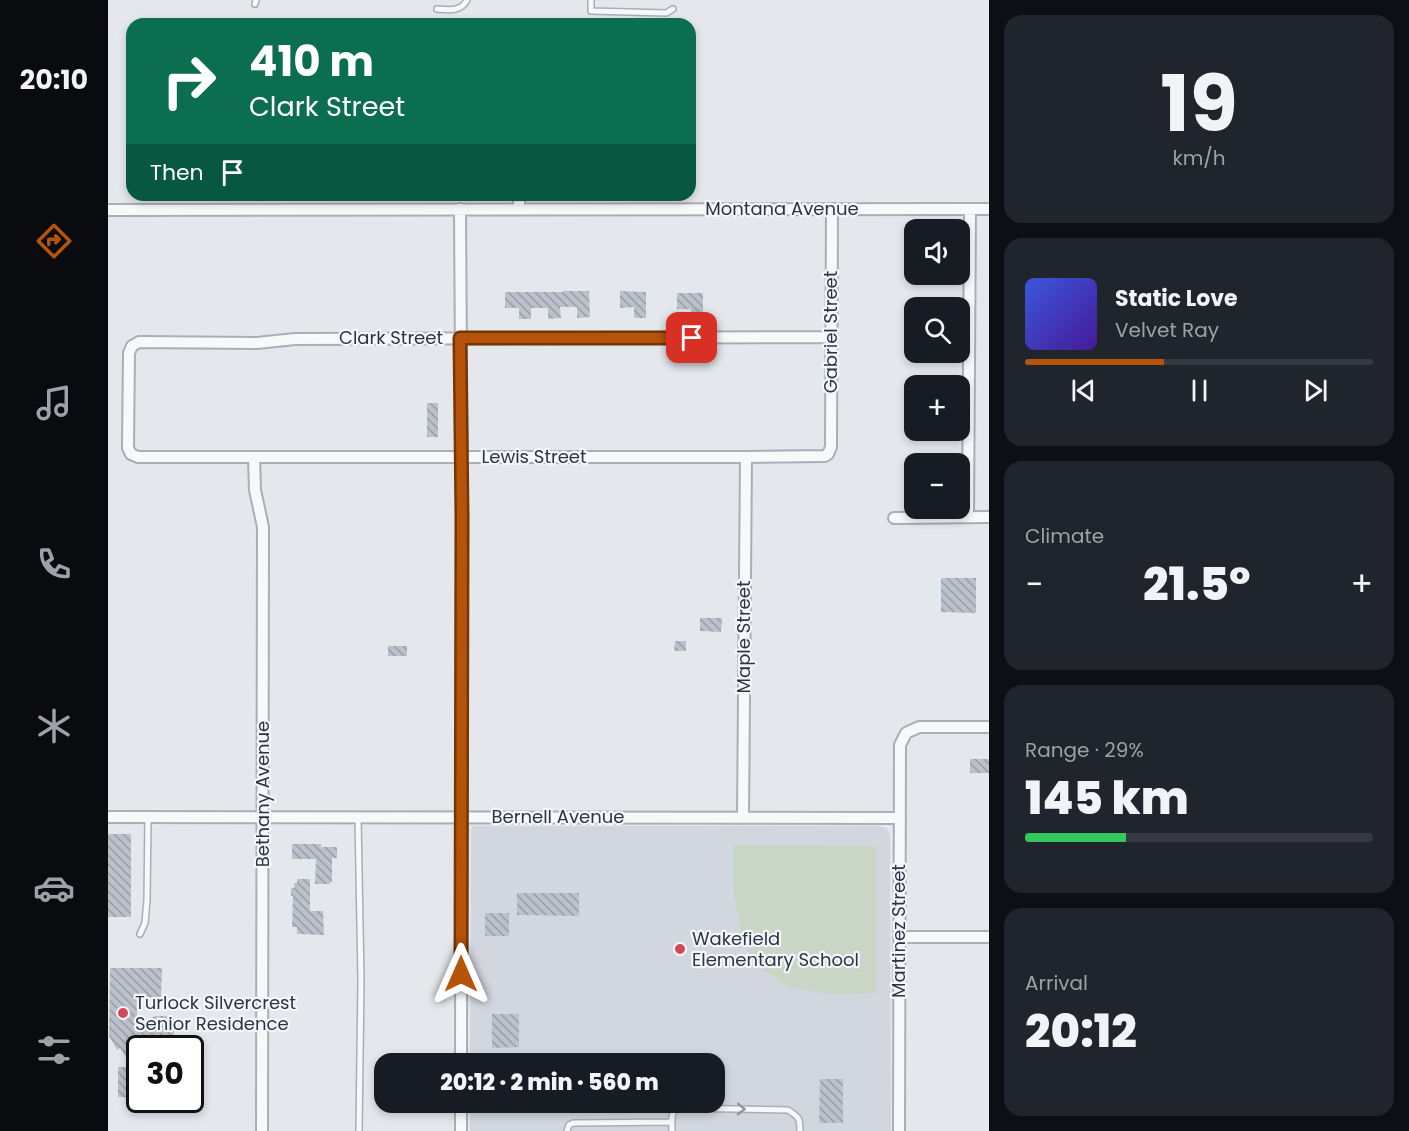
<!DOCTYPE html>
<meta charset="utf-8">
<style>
:root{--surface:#171b24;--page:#20242c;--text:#f1f3f6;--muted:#9ea1a6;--line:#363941;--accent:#b45309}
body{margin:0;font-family:Poppins,sans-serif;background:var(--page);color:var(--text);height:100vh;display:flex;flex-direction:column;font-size:22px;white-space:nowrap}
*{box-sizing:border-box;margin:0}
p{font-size:20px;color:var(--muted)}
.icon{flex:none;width:33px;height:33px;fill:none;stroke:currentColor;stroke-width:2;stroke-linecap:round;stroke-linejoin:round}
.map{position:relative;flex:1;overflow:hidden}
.panel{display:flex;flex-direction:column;gap:15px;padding:15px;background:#0d0f14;width:420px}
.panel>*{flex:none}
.guide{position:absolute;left:18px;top:18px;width:570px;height:183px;border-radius:18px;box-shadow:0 3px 9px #0003;background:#0b6e4f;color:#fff;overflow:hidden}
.tools{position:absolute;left:796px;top:219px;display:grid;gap:12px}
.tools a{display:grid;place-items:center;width:66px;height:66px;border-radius:12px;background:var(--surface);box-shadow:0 3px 9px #0003;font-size:30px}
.speed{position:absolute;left:18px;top:1035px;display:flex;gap:12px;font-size:30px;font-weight:700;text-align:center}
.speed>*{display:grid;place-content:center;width:78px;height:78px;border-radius:50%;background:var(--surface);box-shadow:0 3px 9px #0003;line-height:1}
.speed .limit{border:3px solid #111;border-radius:9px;background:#fff;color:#111}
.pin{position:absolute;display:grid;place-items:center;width:51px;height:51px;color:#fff;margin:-26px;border-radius:12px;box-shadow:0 3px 9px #0006}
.me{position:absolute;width:66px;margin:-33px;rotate:0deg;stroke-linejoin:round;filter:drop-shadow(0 0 4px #0008)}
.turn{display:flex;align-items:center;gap:21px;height:126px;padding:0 24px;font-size:27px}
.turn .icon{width:78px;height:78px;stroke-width:2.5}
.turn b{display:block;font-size:42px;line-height:51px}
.then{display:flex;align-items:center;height:57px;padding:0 24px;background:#0003;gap:12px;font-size:22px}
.big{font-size:45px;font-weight:800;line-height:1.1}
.panel .tile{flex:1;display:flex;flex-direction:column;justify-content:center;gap:9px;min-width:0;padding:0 21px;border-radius:18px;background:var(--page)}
.panel .dial{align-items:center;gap:0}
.dial b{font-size:78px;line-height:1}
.song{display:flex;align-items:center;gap:18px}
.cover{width:72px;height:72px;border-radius:9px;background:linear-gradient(135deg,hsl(230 70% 55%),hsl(260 70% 35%))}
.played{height:6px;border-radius:3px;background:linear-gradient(90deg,var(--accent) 40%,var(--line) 40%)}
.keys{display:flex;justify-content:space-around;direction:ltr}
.heat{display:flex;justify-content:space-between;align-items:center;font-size:33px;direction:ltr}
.charge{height:9px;border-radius:4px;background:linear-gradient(90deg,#34c759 29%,var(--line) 0)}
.trip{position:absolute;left:266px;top:1053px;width:351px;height:60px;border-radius:18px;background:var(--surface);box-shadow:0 3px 9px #0003;font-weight:800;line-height:60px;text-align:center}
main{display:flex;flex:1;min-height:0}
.menu{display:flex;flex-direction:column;width:108px;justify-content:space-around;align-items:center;background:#090b0e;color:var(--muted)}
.menu .icon{width:42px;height:42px}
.menu .current{color:var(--accent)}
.menu b{font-size:27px;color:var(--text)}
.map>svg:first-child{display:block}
</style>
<main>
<nav class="menu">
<b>20:10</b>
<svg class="icon current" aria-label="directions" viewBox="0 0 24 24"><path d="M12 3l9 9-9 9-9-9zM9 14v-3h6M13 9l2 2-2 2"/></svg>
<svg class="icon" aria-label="music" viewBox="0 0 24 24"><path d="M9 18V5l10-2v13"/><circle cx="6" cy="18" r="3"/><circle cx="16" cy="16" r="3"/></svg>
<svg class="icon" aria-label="phone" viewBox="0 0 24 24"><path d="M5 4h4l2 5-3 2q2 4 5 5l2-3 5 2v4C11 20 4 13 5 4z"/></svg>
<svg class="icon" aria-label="climate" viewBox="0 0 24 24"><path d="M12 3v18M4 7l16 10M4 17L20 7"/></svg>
<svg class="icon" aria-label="car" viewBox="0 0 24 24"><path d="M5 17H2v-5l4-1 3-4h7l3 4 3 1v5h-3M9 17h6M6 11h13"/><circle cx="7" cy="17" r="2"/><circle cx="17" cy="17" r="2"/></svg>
<svg class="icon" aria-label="filters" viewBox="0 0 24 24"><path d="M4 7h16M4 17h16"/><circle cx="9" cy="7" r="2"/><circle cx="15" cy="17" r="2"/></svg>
</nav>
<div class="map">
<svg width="881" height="1131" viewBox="0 0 881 1131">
<defs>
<pattern id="building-back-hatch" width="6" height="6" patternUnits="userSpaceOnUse" patternTransform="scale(1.5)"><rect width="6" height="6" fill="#bbc0ca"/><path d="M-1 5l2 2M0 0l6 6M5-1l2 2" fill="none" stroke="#989da6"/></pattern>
</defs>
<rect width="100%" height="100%" fill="#e4e7ec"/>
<path fill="#d2d6de" d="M365,826H772L779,828L782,835L783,1131H362V1103L606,1102V1064L362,1063L363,830Z"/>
<path fill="#c9d6c5" d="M625,845L768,846V993L721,994L681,987L648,965L634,937L626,894Z"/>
<path fill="url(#building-back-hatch)" d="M455,291H481L482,317L469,318V307H452L453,318L440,319V308H423V319H411V308H397V292H455Z
M512,291L538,292V318H526V307L512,308Z
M569,293H595V319H583V309H569Z
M319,403H330V437H319Z
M833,578H868V613L833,612Z
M592,618H614L613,632L592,631Z
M567,641H578V651H566Z
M280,646H299V656H280Z
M862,759H881V773H862Z
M0,834H23V917H0Z
M184,844H213V847H229V858H224V882H222V884H207L208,859H184Z
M189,879H202V911H215L216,935L189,934V927H184L185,896H183V888H186V883H189Z
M409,893H471V916L409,915Z
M377,913H401V936H377Z
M2,968H54L53,997H29V1026L47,1016H66V1048H32V1053L20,1060L12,1048L9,1050L1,1036Z
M384,1014H411V1047L384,1048Z
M10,1067L32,1068V1098L10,1097Z
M712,1079H735V1123H711Z"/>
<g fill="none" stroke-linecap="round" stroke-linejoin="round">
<g stroke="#a9aeb7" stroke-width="8">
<path id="service" d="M483,0V11L558,13L565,9
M147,4L148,0
M329,9C341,10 353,12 359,0
M250,817L253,980L251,1131
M32,934L37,923L39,900L40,817
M459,1131L461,1125L465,1123L564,1122
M564,1131C564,1123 562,1113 569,1108L680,1110C691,1117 692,1118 692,1131"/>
</g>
<g stroke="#a9aeb7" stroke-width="14">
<path id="minor" d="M411,195V209
M352,209L354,518L353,1064
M0,210L881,209
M723,337L187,339L149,343L31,342L24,346L21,353L20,448L23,454L30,457H638L717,456L720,454L723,447L724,209
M146,457L147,490L155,527L154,1131
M860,517L862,209
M786,518L881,517
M0,817L791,818
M635,818L638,457
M791,937H881
M353,1131V1102
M791,1131L792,745L798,733L811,727H881"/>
</g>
<use href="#service" stroke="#f7f8fa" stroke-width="5"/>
<use href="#minor" stroke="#f7f8fa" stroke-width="10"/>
</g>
<defs><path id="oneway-chevron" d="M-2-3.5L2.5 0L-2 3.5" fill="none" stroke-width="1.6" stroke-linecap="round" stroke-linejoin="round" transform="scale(1.5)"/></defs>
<use stroke="#9196a0" href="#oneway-chevron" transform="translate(633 1109) rotate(1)"/>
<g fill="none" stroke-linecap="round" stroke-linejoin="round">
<g stroke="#753606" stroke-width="15">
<path id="route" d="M353,974L354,518L352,338H584"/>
</g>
<use href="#route" stroke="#b45309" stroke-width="10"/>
</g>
<g fill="#d1495b" stroke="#f4f6f9" stroke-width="2">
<circle cx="572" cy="949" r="6"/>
<circle cx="15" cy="1013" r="6"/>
</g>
<g text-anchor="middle" stroke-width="4.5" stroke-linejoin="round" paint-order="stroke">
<g font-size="18" fill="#2b3445" stroke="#f4f6f9">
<text x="674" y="215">Montana Avenue</text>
<text transform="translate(723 332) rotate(-90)" y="6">Gabriel Street</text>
<text x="283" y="344">Clark Street</text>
<text x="426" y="463">Lewis Street</text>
<text transform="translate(636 637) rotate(-90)" y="6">Maple Street</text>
<text transform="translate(155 794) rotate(-90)" y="6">Bethany Avenue</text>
<text x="450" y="823">Bernell Avenue</text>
<text transform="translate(791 931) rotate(-90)" y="6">Martinez Street</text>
</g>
<g font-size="18" fill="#2b3445" stroke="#f4f6f9" text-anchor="start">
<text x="584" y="945">Wakefield<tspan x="584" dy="21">Elementary School</tspan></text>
<text x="27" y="1009">Turlock Silvercrest<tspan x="27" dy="21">Senior Residence</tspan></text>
</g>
</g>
</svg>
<div class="tools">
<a><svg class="icon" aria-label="sound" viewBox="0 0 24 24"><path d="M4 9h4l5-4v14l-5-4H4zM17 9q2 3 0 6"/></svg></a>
<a><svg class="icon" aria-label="search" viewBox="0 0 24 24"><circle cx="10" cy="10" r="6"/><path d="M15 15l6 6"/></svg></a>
<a>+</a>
<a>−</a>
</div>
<div class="speed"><div class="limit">30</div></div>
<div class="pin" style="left:584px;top:338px;background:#d93025"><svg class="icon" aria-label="arrive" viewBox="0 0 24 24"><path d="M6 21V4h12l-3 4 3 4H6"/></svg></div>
<svg class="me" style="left:353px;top:974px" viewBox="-20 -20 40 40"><path d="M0-17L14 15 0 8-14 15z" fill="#b45309" stroke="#fff" stroke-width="4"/></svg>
<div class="trip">20:12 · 2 min · 560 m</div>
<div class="guide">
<div class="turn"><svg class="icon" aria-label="right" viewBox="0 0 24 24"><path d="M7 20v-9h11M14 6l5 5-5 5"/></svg><div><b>410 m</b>Clark Street</div></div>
<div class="then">Then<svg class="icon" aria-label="arrive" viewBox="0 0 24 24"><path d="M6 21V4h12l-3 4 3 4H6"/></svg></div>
</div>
</div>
<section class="panel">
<div class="tile dial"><b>19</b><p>km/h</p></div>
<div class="tile">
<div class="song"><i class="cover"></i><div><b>Static Love</b><p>Velvet Ray</p></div></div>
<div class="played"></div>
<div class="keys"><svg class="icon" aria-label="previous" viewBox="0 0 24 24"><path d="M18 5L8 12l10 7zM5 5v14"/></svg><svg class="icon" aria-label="pause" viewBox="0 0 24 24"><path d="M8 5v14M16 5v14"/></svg><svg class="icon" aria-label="next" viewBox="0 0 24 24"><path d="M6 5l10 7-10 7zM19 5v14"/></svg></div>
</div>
<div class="tile"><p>Climate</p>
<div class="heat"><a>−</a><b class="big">21.5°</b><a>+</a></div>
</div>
<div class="tile"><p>Range · 29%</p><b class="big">145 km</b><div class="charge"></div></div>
<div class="tile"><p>Arrival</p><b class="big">20:12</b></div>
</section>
</main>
